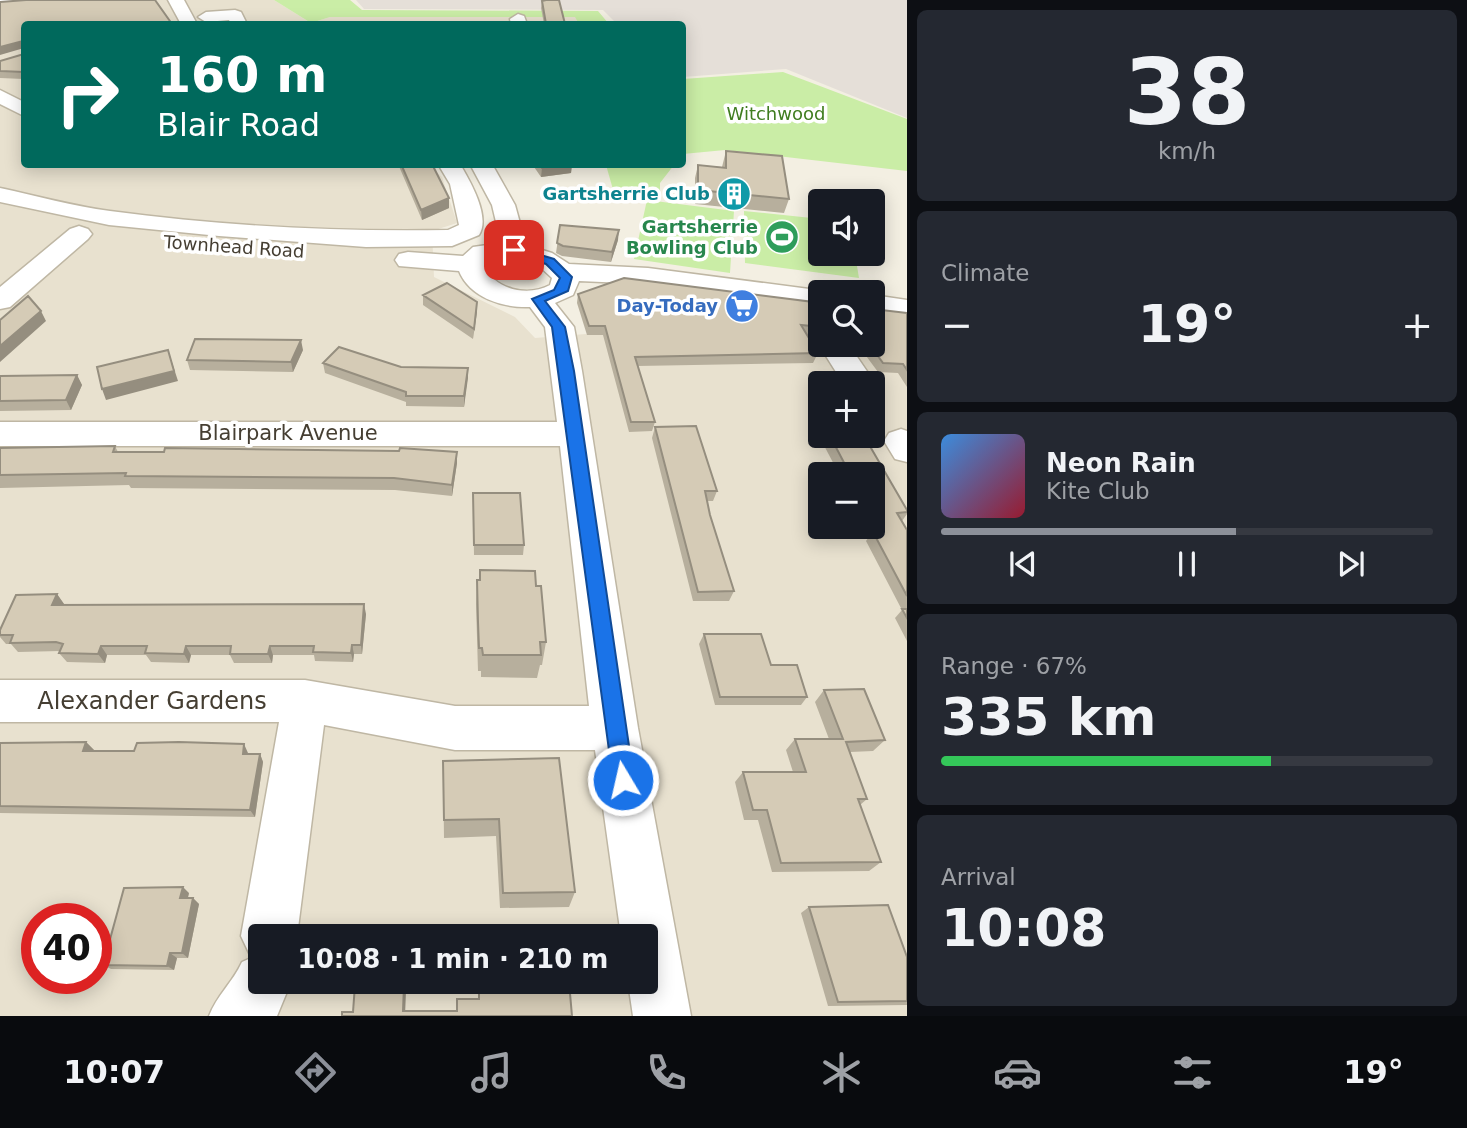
<!DOCTYPE html>
<meta charset="utf-8">
<style>
:root{--surface:#171b24;--page:#242831;--text:#f1f3f6;--muted:#9ea1a6;--line:#363941;--accent:#8c9099}
body{margin:0;font-family:"DejaVu Sans",sans-serif;background:var(--page);color:var(--text);height:100vh;display:flex;flex-direction:column;font-size:26px;white-space:nowrap}
*{box-sizing:border-box;margin:0}
p{font-size:23px;color:var(--muted)}
.icon{flex:none;width:38px;height:38px;fill:none;stroke:currentColor;stroke-width:2;stroke-linecap:round;stroke-linejoin:round}
.map{position:relative;flex:1;overflow:hidden}
.side{display:flex;flex-direction:column;gap:10px;padding:10px;background:#0d0f14;width:560px}
.side>*{flex:none}
.banner{position:absolute;left:21px;top:21px;width:665px;height:147px;border-radius:7px;box-shadow:0 4px 18px #0003;background:#00695c;color:#fff;overflow:hidden}
.fabs{position:absolute;left:808px;top:189px;display:grid;gap:14px}
.fabs a{display:grid;place-items:center;width:77px;height:77px;border-radius:7px;background:var(--surface);box-shadow:0 4px 18px #0003;font-size:35px}
.speed{position:absolute;left:21px;top:903px;display:flex;gap:14px;font-size:35px;font-weight:700;text-align:center}
.speed>*{display:grid;place-content:center;width:91px;height:91px;border-radius:50%;background:var(--surface);box-shadow:0 4px 18px #0003;line-height:1}
.speed .limit{border:10px solid #d22;background:#fff;color:#111}
.pin{position:absolute;display:grid;place-items:center;width:60px;height:60px;color:#fff;margin:-30px;border-radius:14px;box-shadow:0 4px 10px #0006}
.me{position:absolute;width:77px;margin:-38px;rotate:351deg;stroke-linejoin:round;filter:drop-shadow(0 0 5px #0008)}
.turn{display:flex;align-items:center;gap:24px;height:147px;padding:0 21px;font-size:32px}
.turn .icon{width:91px;height:91px;stroke-width:2.5}
.turn b{display:block;font-size:49px;line-height:60px}
.big{font-size:52px;font-weight:600;line-height:1.1}
.side .widget{flex:1;display:flex;flex-direction:column;justify-content:center;gap:10px;min-width:0;padding:0 24px;border-radius:10px;background:var(--page)}
.side .dial{align-items:center;gap:0}
.dial b{font-size:91px;line-height:1}
.song{display:flex;align-items:center;gap:21px}
.cover{width:84px;height:84px;border-radius:10px;background:linear-gradient(135deg,hsl(210 70% 55%),hsl(350 70% 35%))}
.played{height:7px;border-radius:4px;background:linear-gradient(90deg,var(--accent) 60%,var(--line) 60%)}
.keys{display:flex;justify-content:space-around;direction:ltr}
.heat{display:flex;justify-content:space-between;align-items:center;font-size:38px;direction:ltr}
.charge{height:10px;border-radius:5px;background:linear-gradient(90deg,#34c759 67%,var(--line) 0)}
.trip{position:absolute;left:248px;top:924px;width:410px;height:70px;border-radius:7px;background:var(--surface);box-shadow:0 4px 18px #0003;font-weight:600;line-height:70px;text-align:center}
.tabs{display:flex;height:112px;justify-content:space-around;align-items:center;background:#090b0e;color:var(--muted)}
.tabs .icon{width:49px;height:49px}
.tabs .on{color:var(--accent)}
.tabs b{font-size:32px;color:var(--text)}
main{display:flex;flex:1;min-height:0}
.map>svg:first-child{display:block}
</style>
<main>
<div class="map">
<svg width="907" height="1016" viewBox="0 0 907 1016">
<rect width="100%" height="100%" fill="#f3efe2"/>
<path fill="#e8e1cf" fill-rule="evenodd" d="M0,0H274L311,23L330,17H576L579,24H24V164L429,165L442,177L457,223L432,231L434,277L515,317L535,338L586,334L821,338V345H873L907,322V1016H0ZM821,383H873V436H821ZM821,474H873V527H821ZM37,919H96V978H37ZM261,936H646V982H261Z"/>
<path fill="#e5dfd8" d="M356,0H907V118L786,69L683,77L682,24H617L603,10L364,9Z"/>
<path fill="#caeda6" d="M274,0H350L362,10L598,11L609,24H579L575,17H330L311,23Z
M783,72L907,119V171L725,150L683,154V79Z
M606,165V164L674,165L660,183V196L614,193Z
M647,200L734,211L730,273L634,259Z
M744,211L821,219V254H855L859,278L745,263Z"/>
<g fill="none" stroke-linecap="round" stroke-linejoin="round">
<g stroke="#bfb7a4" stroke-width="3">
<path id="minor" d="M0,0H35L27,5L0,7Z
M168,0H184L197,24H181Z
M235,10L241,12L247,24H231L229,20L206,22L198,17L206,12Z
M518,14L524,16L527,24H511L510,19Z
M0,90L24,102V116L0,104Z
M438,164H460C470,181 491,217 479,235L452,246L366,247L219,236L109,225L0,202V188C37,196 73,206 110,211C222,226 336,232 448,230L459,225L450,184Z
M470,164H492L515,205L526,245L552,253L569,264L648,268L832,292H821V305L648,284L579,281L573,295L555,303L574,327L582,371L638,728L691,1016H633L628,982H646V936H621L595,750H455L324,725L297,936H261V982H291L277,1016H209C217,995 233,982 242,962L253,957L250,955L241,936L279,722H0V680H305L455,706H589L560,446H0V422H557L545,327L530,307C503,308 470,298 459,271L399,266L395,260L399,254L408,252L463,256L473,247L501,243L492,205ZM514,258L540,267L552,278L550,285C528,297 494,290 484,265L489,259Z
M79,226L88,229L92,234L88,239L10,307L0,309V287L70,229Z
M873,295L907,300V316L873,311Z
M821,343L849,345L875,383L873,385L843,383L819,345Z
M901,429L907,431V462L895,459L884,441L889,433Z"/>
</g>
<use href="#minor" fill="#fff" fill-rule="evenodd"/>
</g>
<path fill="#b7af9d" d="M542,1L565,24H544L541,8Z
M24,24V79L0,78V61L24,54Z
M726,151L789,199L784,213L695,204V178L698,165L722,167Z
M398,164H432L449,198V208L422,220Z
M532,164H572L571,173L541,177Z
M560,225L618,240L611,262L562,256L556,253Z
M578,294L821,303V337L807,335L818,353L813,363L637,366L655,422L652,431L629,432L603,335H587L577,303Z
M423,295L477,302L473,339L423,305Z
M907,313V387L898,373L878,372L858,345H873Z
M303,350L293,372L190,370L187,360Z
M323,363L401,367L468,368L464,407L406,406V402L325,373Z
M77,375L82,385L71,410L0,411V376Z
M655,427L717,491L713,501H707L710,515L734,591L729,601H693L652,438Z
M821,429V436H864L907,510V514L902,521L907,530V641L895,618L902,610L866,541L871,534L867,527H873V474H839L818,434Z
M115,446L118,452L457,463L452,496L395,490L131,488L129,485L0,488V448Z
M473,493L524,545L523,555H474Z
M480,570L536,586L546,642L542,665H540L537,678L481,677V671H478L476,604L477,580H479Z
M57,594L64,604L63,605L366,614L362,654H354L353,662L315,661L314,655H273L272,663H234L230,655H191L189,663L151,662L146,655H107L105,663L67,662L59,653L60,651L18,652L11,644H6L0,637V630Z
M704,634L807,697L801,705H715L699,644Z
M824,690L885,740L873,751L850,752L867,799L860,805L881,862L869,871L772,872L758,820H744L735,782L743,772H793L786,750L795,739H829L815,702Z
M86,742L94,750L93,751L248,753V754H260L263,762L255,817L0,813V743Z
M443,761L575,892L569,907L500,908L496,836L444,838Z
M189,893L188,898H193L199,904L188,958H177L174,970L111,969L103,965Z
M809,907L907,957V1005L828,1006L801,913Z"/>
<path fill="#958e7f" d="M23,41L24,48L0,55V47Z
M567,164H572L571,173L541,177L542,168Z
M449,198V208L422,220L421,210Z
M619,230L618,240L611,262L612,252Z
M477,302V312L473,339L474,329Z
M41,311L46,321L0,362V346Z
M301,340L303,350L293,372L291,362Z
M168,350L178,381L106,400L102,389Z
M468,368V378L464,407V396Z
M77,375L82,385L71,410L66,400Z
M457,452V463L452,496V485Z
M57,594L64,604L59,614L52,605Z
M364,604L366,614L362,654L361,645Z
M352,645L354,654L353,662L351,653Z
M101,646L107,655L105,663L98,654Z
M186,646L191,655L189,663L184,654Z
M270,646L273,655L272,663L268,654Z
M86,742L94,750L90,759L83,751Z
M244,744L248,753L247,762L243,754Z
M260,754L263,762L255,817L250,810Z
M183,887L189,893L186,904L180,898Z
M193,898L199,904L188,958L182,953Z
M170,953L177,958L174,970L167,966Z
M404,985L406,991L405,1016L403,1011Z"/>
<path fill="#d5cbb6" stroke="#958e7f" stroke-width="2" d="M26,0H155L172,24H24V72L0,71V61L24,54L23,41L0,47V2Z
M546,0H559L565,24H546L542,1Z
M726,151L782,156L789,199L698,190V165L726,168Z
M401,164H432L449,198L421,210Z
M539,164H567L542,168Z
M560,225L619,230L612,252L563,246L557,243Z
M624,278L821,303V327L801,325L818,353L635,357L655,422H631L605,326H589L578,294Z
M447,283L477,302L474,329L423,295Z
M28,296L41,311L0,346V320Z
M873,309L907,313V370L903,364L883,363L870,345H873Z
M195,339L301,340L291,362L187,360Z
M339,347L401,367L468,368L464,396H406V392L323,363Z
M168,350L174,371L102,389L97,367Z
M77,375L66,400L0,401V376Z
M696,426L717,491H705L710,515L734,591L698,592L655,427Z
M830,436H864L907,510V512L897,513L907,530V596L873,532L881,531L873,517V474H850Z
M115,446L113,452H164L165,448L399,451L400,448L457,452L452,485L394,478L125,476L126,473L0,475V448Z
M473,493H520L524,545H474Z
M480,570L535,571L536,586H541L546,642H540L541,655H483L482,648H479L478,622L477,580H480Z
M57,594L52,605L364,604L361,645H352L351,653L313,652L314,646H270L268,654H230L231,646H186L184,654L145,653L147,646H101L98,654L59,653L63,644L56,642L10,643L13,635H0V630L16,595Z
M902,609H907V618Z
M704,634H761L771,665H797L807,697H720Z
M864,689L885,740L846,742L867,799H858L881,862L781,863L767,810H753L743,772H806L795,739H843L824,690Z
M86,742L83,751H134L137,743L179,742L244,744L243,754H260L250,810L0,806V743Z
M559,758L575,892L503,893L499,819L444,820L443,761Z
M183,887L180,898H193L182,953H170L167,966L103,965L124,888Z
M888,905L907,957V1001L838,1002L809,907Z
M358,982H402L404,985L403,1011H457V999H479V982H569L572,1016H342V1012H353L355,985Z"/>
<path fill="#1a73e8" stroke="#114b97" stroke-width="2" d="M514,247L554,259L572,277L568,291L545,301L565,327L574,371L634,780L631,787L623,790L616,787L613,780L552,327L532,299L554,290L560,278L546,264L510,253V248Z"/>
<defs>
<g id="building-disc" transform="scale(1.75)"><circle r="9.5" fill="#0f9aa8" stroke="#fff"/><path d="M-4-6H4V6H1V3H-1V6H-4ZM-2.5-4.3h1.7v1.8h-1.7ZM.8-4.3h1.7v1.8H.8ZM-2.5-1h1.7V.8h-1.7ZM.8-1h1.7V.8H.8Z" fill="#fff"/></g>
<g id="stadium-disc" transform="scale(1.75)"><circle r="9.5" fill="#2e9e5b" stroke="#fff"/><path d="M0-5a6.5 5 0 1 0 0 10a6.5 5 0 1 0 0-10ZM-3.5-1.8h7v3.6h-7Z" fill="#fff"/></g>
<g id="supermarket-disc" transform="scale(1.75)"><circle r="9.5" fill="#3f7fe0" stroke="#fff"/><path d="M-6-5.5h2.5l.6 2H6L4.5 2H-2.5L-4.4-4H-6ZM-1.5 3.2a1.3 1.3 0 1 0 .1 0ZM3 3.2a1.3 1.3 0 1 0 .1 0Z" fill="#fff"/></g>
</defs>
<g fill-rule="evenodd">
<use href="#building-disc" x="734" y="194"/>
<use href="#stadium-disc" x="782" y="237"/>
<use href="#supermarket-disc" x="742" y="306"/>
</g>
<g text-anchor="middle" stroke-width="7" stroke-linejoin="round" paint-order="stroke">
<g font-size="18" fill="#407d20" stroke="#fff">
<text x="776" y="120">Witchwood</text>
</g>
<g font-size="18" font-weight="bold" fill="#0d838f" stroke="#fff" text-anchor="end">
<text x="710" y="200">Gartsherrie Club</text>
</g>
<g font-size="18" font-weight="bold" fill="#27864d" stroke="#fff" text-anchor="end">
<text x="758" y="233">Gartsherrie<tspan x="758" dy="21">Bowling Club</tspan></text>
</g>
<g font-size="18" fill="#453e32" stroke="#fff">
<text transform="translate(234 247) rotate(4)" y="6">Townhead Road</text>
</g>
<g font-size="18" font-weight="bold" fill="#366cbe" stroke="#fff" text-anchor="end">
<text x="718" y="312">Day-Today</text>
</g>
<g font-size="21" fill="#453e32" stroke="#fff">
<text x="288" y="440">Blairpark Avenue</text>
</g>
<g font-size="24" fill="#453e32" stroke="#fff">
<text x="152" y="709">Alexander Gardens</text>
</g>
</g>
</svg>
<div class="fabs">
<a><svg class="icon" aria-label="sound" viewBox="0 0 24 24"><path d="M4 9h4l5-4v14l-5-4H4zM17 9q2 3 0 6"/></svg></a>
<a><svg class="icon" aria-label="search" viewBox="0 0 24 24"><circle cx="10" cy="10" r="6"/><path d="M15 15l6 6"/></svg></a>
<a>+</a>
<a>−</a>
</div>
<div class="speed"><div class="limit">40</div></div>
<div class="pin" style="left:514px;top:250px;background:#d93025"><svg class="icon" aria-label="arrive" viewBox="0 0 24 24"><path d="M6 21V4h12l-3 4 3 4H6"/></svg></div>
<svg class="me" style="left:623px;top:780px" viewBox="-20 -20 40 40"><circle r="17" fill="#1a73e8" stroke="#fff" stroke-width="3"/><path d="M0-11L8 9 0 5-8 9z" fill="#fff"/></svg>
<div class="trip">10:08 · 1 min · 210 m</div>
<div class="banner">
<div class="turn"><svg class="icon" aria-label="right" viewBox="0 0 24 24"><path d="M7 20v-9h11M14 6l5 5-5 5"/></svg><div><b>160 m</b>Blair Road</div></div>
</div>
</div>
<section class="side">
<div class="widget dial"><b>38</b><p>km/h</p></div>
<div class="widget"><p>Climate</p>
<div class="heat"><a>−</a><b class="big">19°</b><a>+</a></div>
</div>
<div class="widget">
<div class="song"><i class="cover"></i><div><b>Neon Rain</b><p>Kite Club</p></div></div>
<div class="played"></div>
<div class="keys"><svg class="icon" aria-label="previous" viewBox="0 0 24 24"><path d="M18 5L8 12l10 7zM5 5v14"/></svg><svg class="icon" aria-label="pause" viewBox="0 0 24 24"><path d="M8 5v14M16 5v14"/></svg><svg class="icon" aria-label="next" viewBox="0 0 24 24"><path d="M6 5l10 7-10 7zM19 5v14"/></svg></div>
</div>
<div class="widget"><p>Range · 67%</p><b class="big">335 km</b><div class="charge"></div></div>
<div class="widget"><p>Arrival</p><b class="big">10:08</b></div>
</section>
</main>
<nav class="tabs">
<b>10:07</b>
<svg class="icon on" aria-label="directions" viewBox="0 0 24 24"><path d="M12 3l9 9-9 9-9-9zM9 14v-3h6M13 9l2 2-2 2"/></svg>
<svg class="icon" aria-label="music" viewBox="0 0 24 24"><path d="M9 18V5l10-2v13"/><circle cx="6" cy="18" r="3"/><circle cx="16" cy="16" r="3"/></svg>
<svg class="icon" aria-label="phone" viewBox="0 0 24 24"><path d="M5 4h4l2 5-3 2q2 4 5 5l2-3 5 2v4C11 20 4 13 5 4z"/></svg>
<svg class="icon" aria-label="climate" viewBox="0 0 24 24"><path d="M12 3v18M4 7l16 10M4 17L20 7"/></svg>
<svg class="icon" aria-label="car" viewBox="0 0 24 24"><path d="M5 17H2v-5l4-1 3-4h7l3 4 3 1v5h-3M9 17h6M6 11h13"/><circle cx="7" cy="17" r="2"/><circle cx="17" cy="17" r="2"/></svg>
<svg class="icon" aria-label="filters" viewBox="0 0 24 24"><path d="M4 7h16M4 17h16"/><circle cx="9" cy="7" r="2"/><circle cx="15" cy="17" r="2"/></svg>
<b>19°</b>
</nav>
